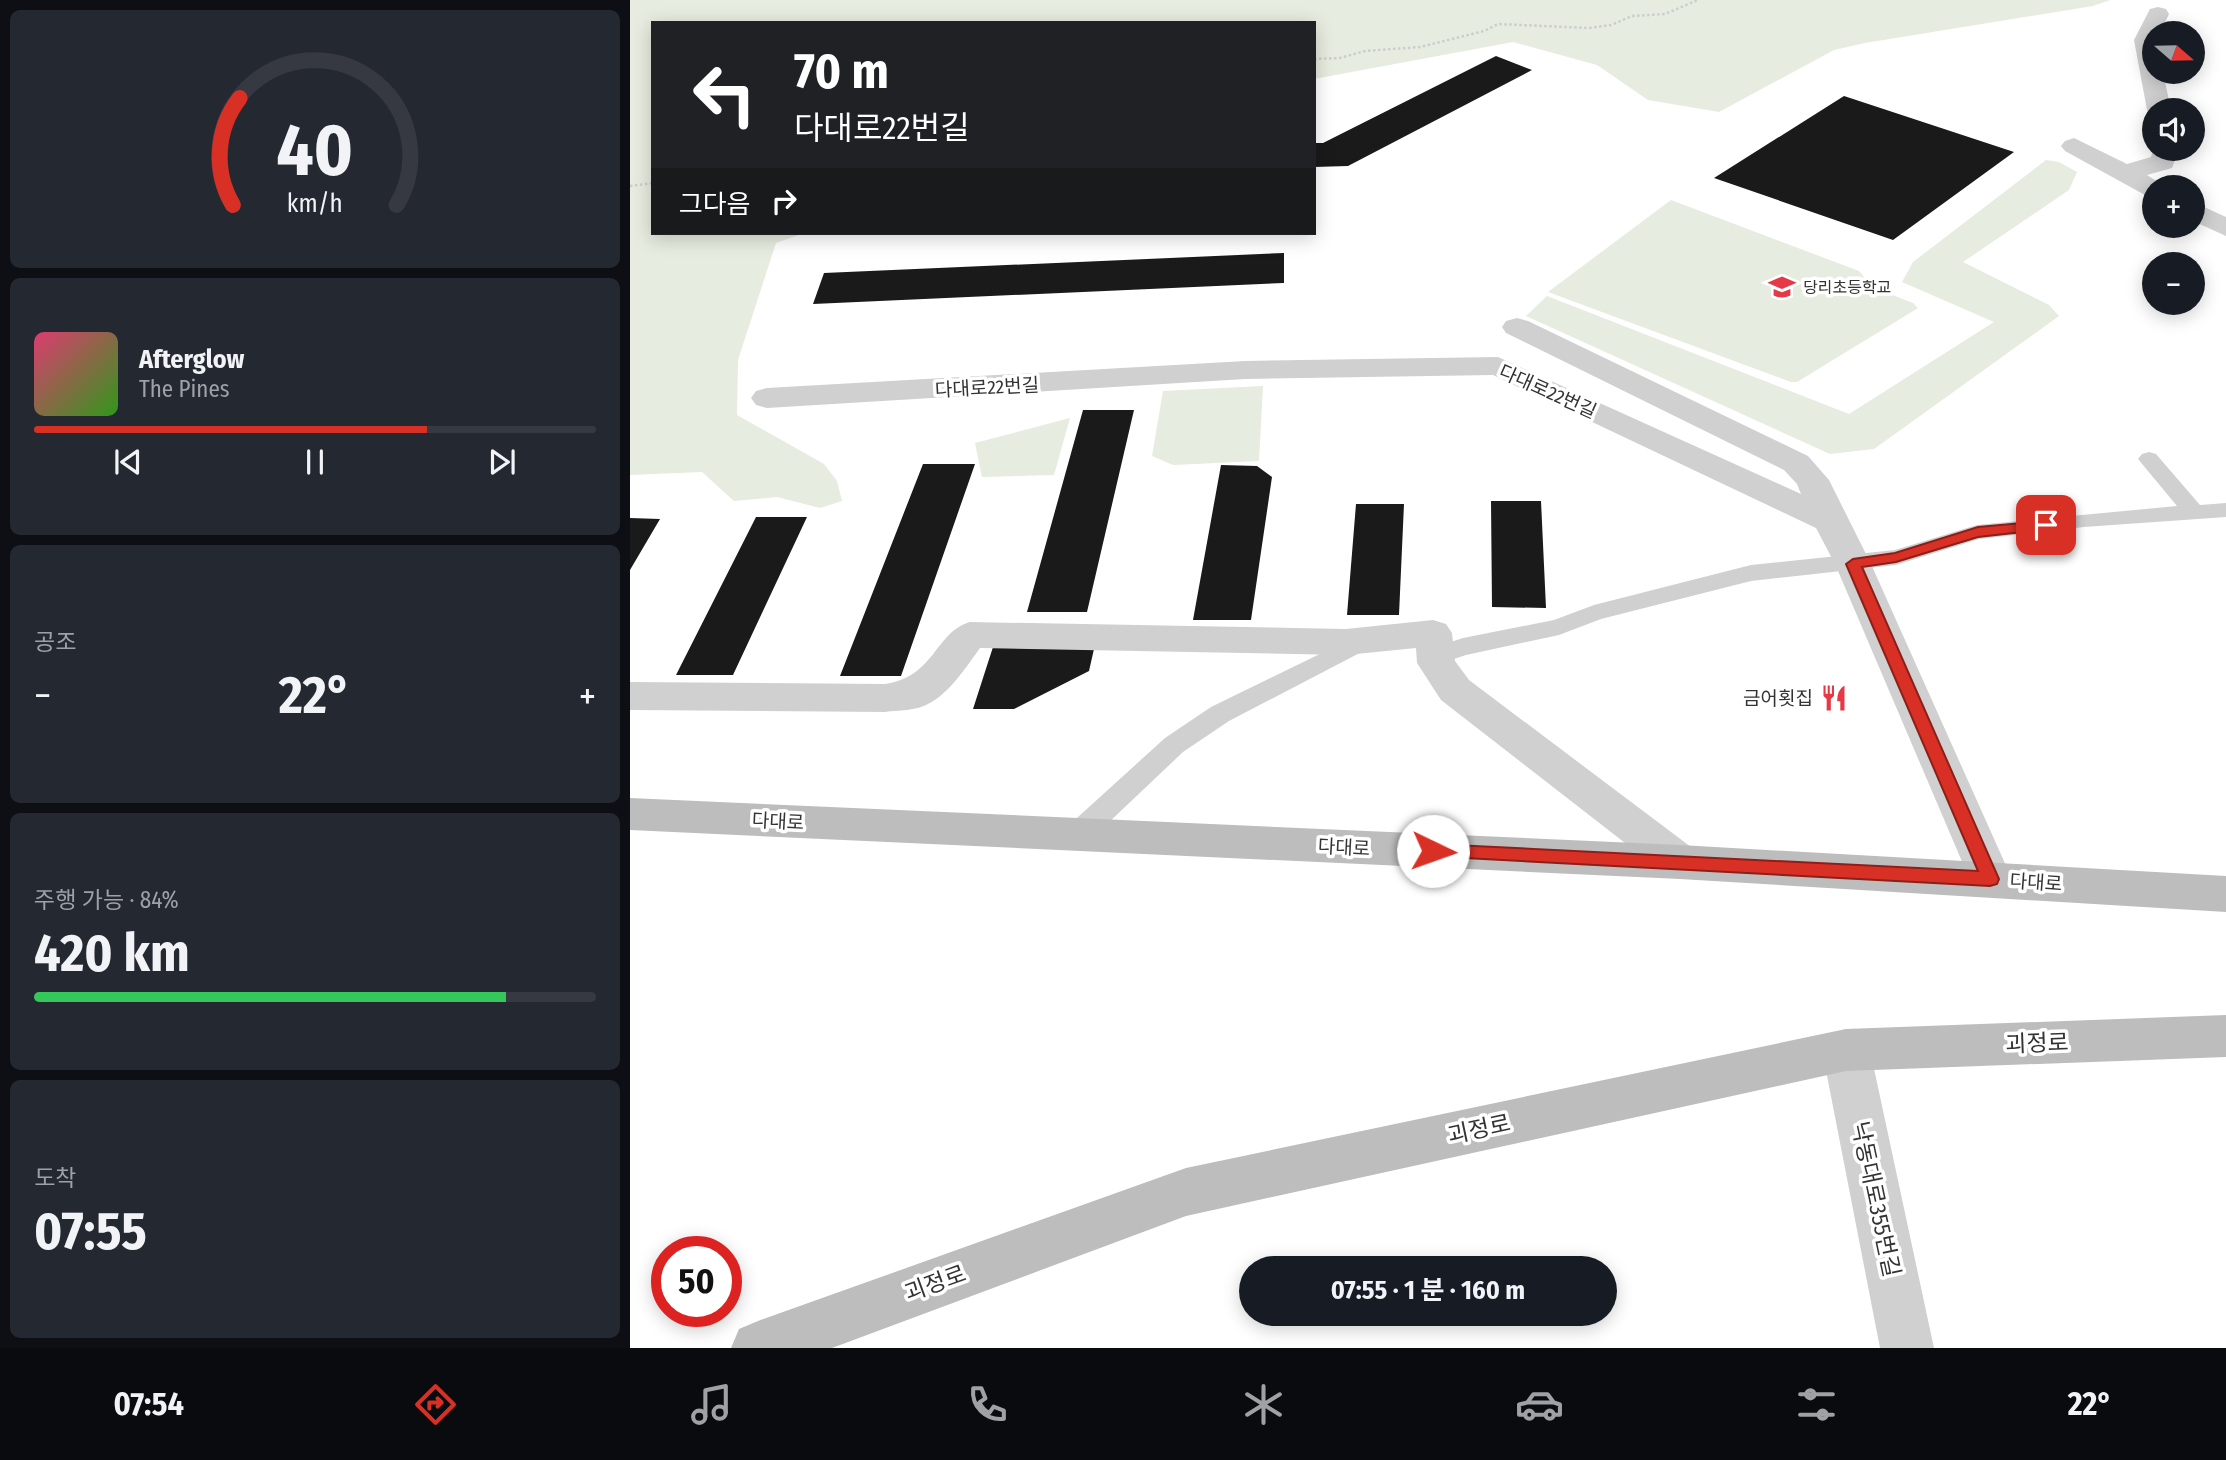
<!DOCTYPE html>
<html lang="ko">
<meta charset="utf-8">
<style>
:root{--surface:#171b24;--page:#242831;--text:#f1f3f6;--muted:#9ea1a6;--line:#363941;--accent:#d93025}
body{margin:0;font-family:"Fira Sans Condensed","Noto Sans KR",sans-serif;background:var(--page);color:var(--text);height:100vh;display:flex;flex-direction:column;font-size:26px;white-space:nowrap}
*{box-sizing:border-box;margin:0}
p{font-size:23px;color:var(--muted)}
.icon{flex:none;width:38px;height:38px;fill:none;stroke:currentColor;stroke-width:2;stroke-linecap:round;stroke-linejoin:round}
.map{position:relative;flex:1;overflow:hidden}
.drawer{display:flex;flex-direction:column;gap:10px;padding:10px;background:#0d0f14;width:630px}
.drawer>*{flex:none}
.guide{position:absolute;left:21px;top:21px;width:665px;height:214px;border-radius:0px;box-shadow:0 4px 18px #0003;background:#202124;color:#fff;overflow:hidden}
.needle{width:46px;rotate:110deg}
.controls{position:absolute;left:1512px;top:21px;display:grid;gap:14px}
.controls a{display:grid;place-items:center;width:63px;height:63px;border-radius:50%;background:var(--surface);box-shadow:0 4px 18px #0003;font-size:35px}
.speed{position:absolute;left:21px;top:1236px;display:flex;gap:14px;font-size:35px;font-weight:700;text-align:center}
.speed>*{display:grid;place-content:center;width:91px;height:91px;border-radius:50%;background:var(--surface);box-shadow:0 4px 18px #0003;line-height:1}
.speed .limit{border:10px solid #d22;background:#fff;color:#111}
.pin{position:absolute;display:grid;place-items:center;width:60px;height:60px;color:#fff;margin:-30px;border-radius:14px;box-shadow:0 4px 10px #0006}
.me{position:absolute;width:77px;margin:-38px;rotate:93deg;stroke-linejoin:round;filter:drop-shadow(0 0 5px #0008)}
.turn{display:flex;align-items:center;gap:24px;height:147px;padding:0 28px;font-size:32px}
.turn .icon{width:91px;height:91px;stroke-width:2.5}
.turn b{display:block;font-size:49px;line-height:60px}
.then{display:flex;align-items:center;height:66px;padding:0 28px;background:#0003;gap:14px;font-size:26px}
.big{font-size:52px;font-weight:700;line-height:1.1}
.drawer .widget{flex:1;display:flex;flex-direction:column;justify-content:center;gap:10px;min-width:0;padding:0 24px;border-radius:10px;background:var(--page)}
.drawer .dial{align-items:center;gap:0}
.dial svg{height:182px;overflow:visible;fill:none;stroke:var(--line);stroke-width:7;stroke-linecap:round;text-anchor:middle}
.dial text{fill:var(--text);stroke:none}
.song{display:flex;align-items:center;gap:21px}
.cover{width:84px;height:84px;border-radius:10px;background:linear-gradient(135deg,hsl(340 70% 55%),hsl(110 70% 35%))}
.played{height:7px;border-radius:4px;background:linear-gradient(90deg,var(--accent) 70%,var(--line) 70%)}
.keys{display:flex;justify-content:space-around;direction:ltr}
.heat{display:flex;justify-content:space-between;align-items:center;font-size:38px;direction:ltr}
.charge{height:10px;border-radius:5px;background:linear-gradient(90deg,#34c759 84%,var(--line) 0)}
.trip{position:absolute;left:609px;top:1256px;width:378px;height:70px;border-radius:35px;background:var(--surface);box-shadow:0 4px 18px #0003;font-weight:700;line-height:70px;text-align:center}
.menu{display:flex;height:112px;justify-content:space-around;align-items:center;background:#090b0e;color:var(--muted)}
.menu .icon{width:49px;height:49px}
.menu .on{color:var(--accent)}
.menu b{font-size:32px;color:var(--text)}
main{display:flex;flex:1;min-height:0}
.map>svg:first-child{display:block}
</style>
<main>
<section class="drawer">
<div class="widget dial"><svg viewBox="0 0 100 80">
<path d="M14 69A42 42 0 1 1 86 69"/>
<path d="M14 69A42 42 0 0 1 17 22" stroke="#d93025"/>
<text x="50" y="56" font-size="32" font-weight="700">40</text>
<text x="50" y="72" font-size="11">km/h</text>
</svg></div>
<div class="widget">
<div class="song"><i class="cover"></i><div><b>Afterglow</b><p>The Pines</p></div></div>
<div class="played"></div>
<div class="keys"><svg class="icon" aria-label="previous" viewBox="0 0 24 24"><path d="M18 5L8 12l10 7zM5 5v14"/></svg><svg class="icon" aria-label="pause" viewBox="0 0 24 24"><path d="M8 5v14M16 5v14"/></svg><svg class="icon" aria-label="next" viewBox="0 0 24 24"><path d="M6 5l10 7-10 7zM19 5v14"/></svg></div>
</div>
<div class="widget"><p>공조</p>
<div class="heat"><a>−</a><b class="big">22°</b><a>+</a></div>
</div>
<div class="widget"><p>주행 가능 · 84%</p><b class="big">420 km</b><div class="charge"></div></div>
<div class="widget"><p>도착</p><b class="big">07:55</b></div>
</section>
<div class="map">
<svg width="1596" height="1348" viewBox="0 0 1596 1348">
<rect width="100%" height="100%" fill="#fff"/>
<path fill="#e6ecdf" d="M0,0H1480L1463,6L1235,43L1204,50L1089,112L1018,100L967,65L883,42L684,79V23H23V233H174L146,243L108,360L107,415L194,464L207,481L212,501L190,508L147,497L104,501L72,472L0,475Z
M1416,160L1429,162L1447,172L1439,190L1333,262L1419,305L1429,316L1244,449L1200,454L896,316L917,296L1219,414L1364,322L1272,282L1283,262Z
M1041,200L1229,271L1234,277L1228,282L1283,303L1288,308L1167,382H1161L918,292Z
M633,386L629,461L543,465L522,456L533,391Z
M440,418L424,475L352,477L345,443Z"/>
<path fill="#1a1a1a" d="M866,56L902,70L718,166L684,167V143H693Z
M1214,96L1384,152L1263,240L1084,178Z
M654,253V283L183,304L194,273Z
M453,410H504L457,612H397Z
M293,464H345L271,676H210Z
M591,465L627,466L642,477L621,620H563Z
M861,501H911L916,608L862,607Z
M726,504H774L769,615H717Z
M126,517H177L103,675H46Z
M0,518L30,519L0,570Z
M363,647L464,649L459,671L384,709H343Z"/>
<g fill="none" stroke-linecap="round" stroke-linejoin="round">
<path stroke="#cdcdcd" stroke-width="2.5" stroke-dasharray="2.5 2.5" stroke-linecap="butt" d="M684,59L710,58L735,51L790,47L854,31L868,24L959,28L981,25L1002,16L1035,14L1068,0
M0,186L23,183"/>
<path fill="#d0d0d0" fill-rule="evenodd" d="M1519,452L1526,454L1570,505L1596,503V517L1454,527L1349,539L1266,565L1121,581L971,619L929,635L836,655L806,665L797,662L794,656L797,650L833,638L924,620L964,605L1121,565L1265,550L1347,525L1547,506L1508,459L1512,454Z
M735,632L743,634L747,640L743,646L599,721L553,752L457,843L447,846L437,843L433,835L437,827L535,738L581,707Z"/>
<path fill="#d0d0d0" fill-rule="evenodd" d="M1528,7L1536,9L1539,14L1530,33H1524V72H1533L1541,110H1524V116L1517,110L1504,40L1520,9Z
M1444,138L1497,164L1521,157L1524,147L1549,149L1542,168L1517,175L1536,187H1524V197L1515,195L1435,151L1431,146L1435,141Z
M1563,202L1596,217V236L1563,221Z
M887,318L898,321L1178,456L1199,480L1241,564L1382,879L1375,892L1360,897L1345,892L1205,564L1186,528L863,375L615,379L137,408L126,405L121,398L126,391L137,388L615,361L868,357L1171,494L1167,484L1154,470L876,333L872,327L876,321Z
M803,620L816,624L822,633L825,661L839,680L1065,850L1072,862L1065,874L1050,879L1035,874L811,700L787,663L786,648L716,655L350,648C336,667 320,693 298,704C286,711 268,710 255,712L0,710V682L255,684C305,677 305,632 340,622L716,629Z
M1216,1029L1233,1035L1240,1050L1304,1348H1250L1192,1050L1199,1035Z"/>
<path fill="#bdbdbd" fill-rule="evenodd" d="M0,798L1050,845L1596,876V912L1050,879L0,830Z
M1596,1015V1057L1216,1071L556,1216L202,1348H101L109,1329L128,1321L556,1168L1216,1029Z"/>
</g>
<path fill="#d93025" stroke="#8d1f18" stroke-width="2" d="M1416,521L1423,525L1421,529L1348,537L1266,562L1232,567L1369,879L1367,884L1360,886L797,856L794,851L797,846L803,844L1348,871L1216,564L1223,559L1265,553L1348,527Z"/>
<defs>
<g id="school-bare" transform="scale(2.1)"><path d="M0-5L7-2L0 1L-7-2ZM-4 1L0 2.5L4 1V4Q0 6-4 4Z" fill="#e63946" stroke="#fff" stroke-width="2.5" paint-order="stroke"/></g>
<g id="restaurant-bare" transform="scale(2.1)"><path d="M-5-6h1v4h1v-4h1v4h1v-4h1v5L-1.5 .5V6h-2V.5L-5-1ZM5-6V6H3V1.5H1.5Q1.5-4 5-6Z" fill="#e63946" stroke="#fff" stroke-width="2.5" paint-order="stroke"/></g>
</defs>
<g fill-rule="evenodd">
<use href="#school-bare" x="1152" y="287"/>
<use href="#restaurant-bare" x="1204" y="698"/>
</g>
<g text-anchor="middle" stroke-width="7" stroke-linejoin="round" paint-order="stroke">
<g font-size="16" fill="#333" stroke="#fff" text-anchor="start">
<text x="1173" y="293">당리초등학교</text>
</g>
<g font-size="19" fill="#333" stroke="#fff">
<text transform="translate(357 387) rotate(-3)" y="7">다대로22번길</text>
<text transform="translate(918 391) rotate(24)" y="7">다대로22번길</text>
<text transform="translate(148 821) rotate(3)" y="7">다대로</text>
<text transform="translate(714 847) rotate(3)" y="7">다대로</text>
<text transform="translate(1406 882) rotate(4)" y="7">다대로</text>
</g>
<g font-size="19" fill="#333" stroke="#fff" text-anchor="end">
<text x="1183" y="705">금어횟집</text>
</g>
<g font-size="23" fill="#333" stroke="#fff">
<text transform="translate(1407 1043) rotate(-2)" y="8">괴정로</text>
<text transform="translate(849 1129) rotate(-12)" y="8">괴정로</text>
<text transform="translate(1246 1199) rotate(78)" y="8">낙동대로355번길</text>
<text transform="translate(305 1283) rotate(-20)" y="8">괴정로</text>
</g>
</g>
</svg>
<div class="controls">
<a><svg class="needle" viewBox="-14 -14 28 28"><path d="M0-13l5 13h-10z" fill="#e53935"/><path d="M0 13l5-13h-10z" fill="#9ea1a6"/></svg></a>
<a><svg class="icon" aria-label="sound" viewBox="0 0 24 24"><path d="M4 9h4l5-4v14l-5-4H4zM17 9q2 3 0 6"/></svg></a>
<a>+</a>
<a>−</a>
</div>
<div class="speed"><div class="limit">50</div></div>
<div class="pin" style="left:1416px;top:525px;background:#d93025"><svg class="icon" aria-label="arrive" viewBox="0 0 24 24"><path d="M6 21V4h12l-3 4 3 4H6"/></svg></div>
<svg class="me" style="left:803px;top:851px" viewBox="-20 -20 40 40"><circle r="19" fill="#fff"/><path d="M0-13L10 11 0 6-10 11z" fill="#d93025"/></svg>
<div class="trip">07:55 · 1 분 · 160 m</div>
<div class="guide">
<div class="turn"><svg class="icon" aria-label="left" viewBox="0 0 24 24"><path d="M17 20v-9H6M10 6l-5 5 5 5"/></svg><div><b>70 m</b>다대로22번길</div></div>
<div class="then">그다음<svg class="icon" aria-label="right" viewBox="0 0 24 24"><path d="M7 20v-9h11M14 6l5 5-5 5"/></svg></div>
</div>
</div>
</main>
<nav class="menu">
<b>07:54</b>
<svg class="icon on" aria-label="directions" viewBox="0 0 24 24"><path d="M12 3l9 9-9 9-9-9zM9 14v-3h6M13 9l2 2-2 2"/></svg>
<svg class="icon" aria-label="music" viewBox="0 0 24 24"><path d="M9 18V5l10-2v13"/><circle cx="6" cy="18" r="3"/><circle cx="16" cy="16" r="3"/></svg>
<svg class="icon" aria-label="phone" viewBox="0 0 24 24"><path d="M5 4h4l2 5-3 2q2 4 5 5l2-3 5 2v4C11 20 4 13 5 4z"/></svg>
<svg class="icon" aria-label="climate" viewBox="0 0 24 24"><path d="M12 3v18M4 7l16 10M4 17L20 7"/></svg>
<svg class="icon" aria-label="car" viewBox="0 0 24 24"><path d="M5 17H2v-5l4-1 3-4h7l3 4 3 1v5h-3M9 17h6M6 11h13"/><circle cx="7" cy="17" r="2"/><circle cx="17" cy="17" r="2"/></svg>
<svg class="icon" aria-label="filters" viewBox="0 0 24 24"><path d="M4 7h16M4 17h16"/><circle cx="9" cy="7" r="2"/><circle cx="15" cy="17" r="2"/></svg>
<b>22°</b>
</nav>
